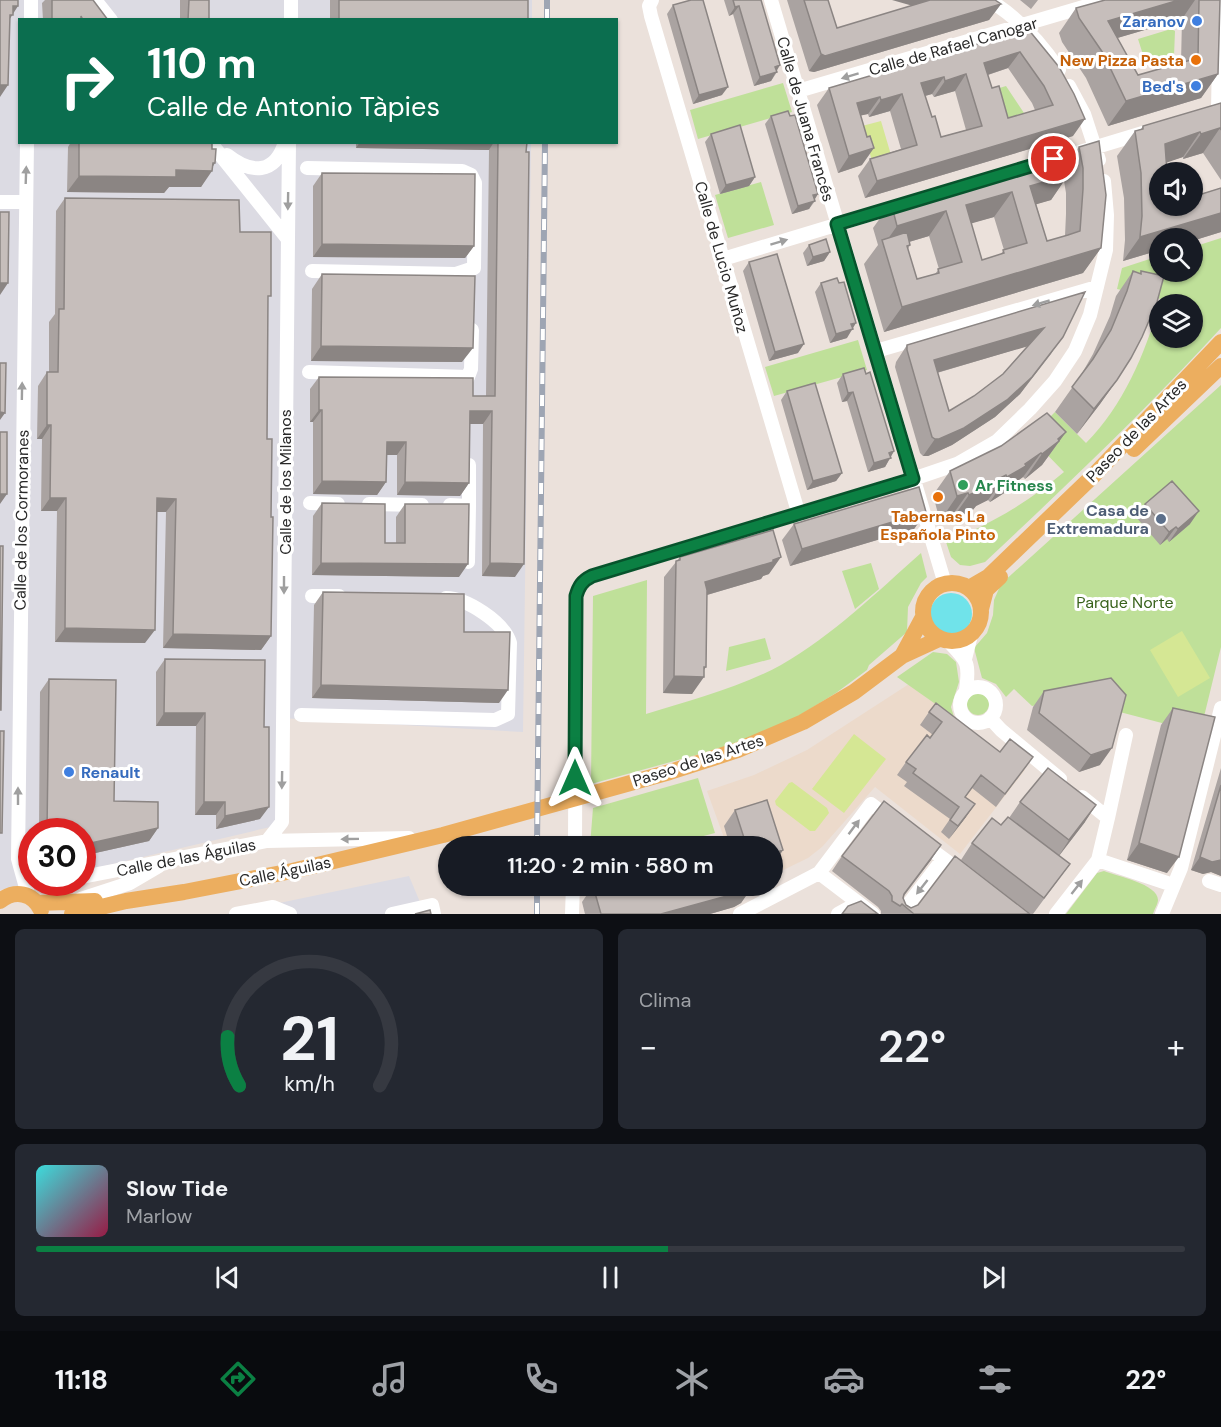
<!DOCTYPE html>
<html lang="es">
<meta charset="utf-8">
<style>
:root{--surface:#171b24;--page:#242831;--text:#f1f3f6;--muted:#9ea1a6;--line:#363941;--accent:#0b8043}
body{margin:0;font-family:"DM Sans",sans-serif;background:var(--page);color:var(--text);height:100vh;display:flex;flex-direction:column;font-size:22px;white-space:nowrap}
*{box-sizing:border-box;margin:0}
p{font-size:20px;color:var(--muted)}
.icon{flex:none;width:33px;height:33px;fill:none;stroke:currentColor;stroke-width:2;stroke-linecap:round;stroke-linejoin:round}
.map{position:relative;height:914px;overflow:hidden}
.details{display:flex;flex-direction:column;gap:15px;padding:15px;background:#0d0f14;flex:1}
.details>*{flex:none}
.top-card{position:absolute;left:18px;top:18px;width:600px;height:126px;border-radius:0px;box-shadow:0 2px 4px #0004;background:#0b6e4f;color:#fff;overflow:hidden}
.buttons{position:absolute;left:1149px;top:162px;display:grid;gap:12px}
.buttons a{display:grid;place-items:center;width:54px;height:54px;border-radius:50%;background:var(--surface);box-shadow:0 2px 4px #0004;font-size:30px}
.speed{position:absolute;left:18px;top:818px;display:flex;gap:12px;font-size:30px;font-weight:700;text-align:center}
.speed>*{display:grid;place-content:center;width:78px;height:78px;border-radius:50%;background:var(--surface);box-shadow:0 2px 4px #0004;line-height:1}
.speed .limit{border:9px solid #d22;background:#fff;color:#111}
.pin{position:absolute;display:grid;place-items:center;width:51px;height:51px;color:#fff;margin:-26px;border:3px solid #fff;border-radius:50%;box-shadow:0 2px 6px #0007}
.me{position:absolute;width:66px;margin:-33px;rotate:0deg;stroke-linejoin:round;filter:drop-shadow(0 0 4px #0008)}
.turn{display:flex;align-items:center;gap:21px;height:126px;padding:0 30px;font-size:27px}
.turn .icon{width:78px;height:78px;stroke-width:2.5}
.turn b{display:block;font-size:42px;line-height:51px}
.big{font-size:45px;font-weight:600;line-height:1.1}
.details .card{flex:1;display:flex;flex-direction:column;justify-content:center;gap:9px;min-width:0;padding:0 21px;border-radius:9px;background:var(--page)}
.details .dial{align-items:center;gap:0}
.dial svg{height:156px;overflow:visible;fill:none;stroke:var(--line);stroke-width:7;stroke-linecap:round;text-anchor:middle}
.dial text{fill:var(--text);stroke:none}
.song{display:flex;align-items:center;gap:18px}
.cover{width:72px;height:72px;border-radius:9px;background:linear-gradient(135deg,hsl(180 70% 55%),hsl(340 70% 35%))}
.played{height:6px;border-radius:3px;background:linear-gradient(90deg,var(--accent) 55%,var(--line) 55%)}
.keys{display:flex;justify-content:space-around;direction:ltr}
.heat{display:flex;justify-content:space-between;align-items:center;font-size:33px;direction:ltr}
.details .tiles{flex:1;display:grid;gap:15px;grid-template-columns:1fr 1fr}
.card:last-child{grid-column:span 2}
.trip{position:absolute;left:438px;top:836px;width:345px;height:60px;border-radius:30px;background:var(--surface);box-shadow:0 2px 4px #0004;font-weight:600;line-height:60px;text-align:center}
.tab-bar{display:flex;height:96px;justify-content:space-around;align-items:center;background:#090b0e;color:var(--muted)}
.tab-bar .icon{width:42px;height:42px}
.tab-bar .active{color:var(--accent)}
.tab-bar b{font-size:27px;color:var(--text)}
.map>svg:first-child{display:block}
</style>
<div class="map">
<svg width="1221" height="914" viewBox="0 0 1221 914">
<rect width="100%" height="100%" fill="#ebe1db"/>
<path fill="#dcdbe3" d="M0,0H532V20H20V142L531,143L523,732L281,718L279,825L83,871L82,831H32V882H34L0,890Z
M409,876L425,914H227Z"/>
<path fill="#ecdacb" d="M909,684L1025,770L960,854L875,787L822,847L808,858L773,875L772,846H727L707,791L754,775L807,750Z"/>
<path fill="#bfe099" d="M1171,29L1175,31L1174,56L1146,64L1138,39Z
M783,83L792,112L698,139L690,110Z
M1006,86L1026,116L1003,122L993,90Z
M761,182L774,225L728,238L715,195Z
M1221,238V328C1146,410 1066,486 985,562L970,566L960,565L951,557L946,542C990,525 1028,502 1064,472L1030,437L1055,412L1086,443C1123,406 1145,354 1159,305L1160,338H1192V304H1160L1161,299L1117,289L1122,268L1159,256L1160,272H1192L1193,247Z
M858,340L867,370L774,396L765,367Z
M1221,385V647L1200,733L1116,711L1098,694L1032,706L1014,689L1006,697L996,684L982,678L974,648L987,633L993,615L994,600L1001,584Z
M921,553L927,577L921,583L908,607L907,632L869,665L867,670L836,693L792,720L725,747L591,784L593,596L647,580L646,714C691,700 739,688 781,665C833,635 876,593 921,553Z
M871,563L879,589L855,609L842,571Z
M765,638L771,659L726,671L729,647Z
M933,652L947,654L956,662L959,682L951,707L954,717L897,677Z
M967 704a11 11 0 1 1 22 0a11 11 0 1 1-22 0Z
M698,778L715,833L665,846H590L593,808Z
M1104,871C1117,876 1158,884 1158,900C1158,904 1154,910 1153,914H1066L1097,873Z"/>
<path fill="#d5e794" d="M881,121L891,155L872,161L862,126Z
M1182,631L1210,678L1178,697L1150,650Z
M854,734L886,759L844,813L812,789Z
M792,782L827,808L829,813L815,831H810L776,805L775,801L789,783Z"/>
<path fill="#70e3ea" d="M930 614a21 21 0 1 1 42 0a21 21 0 1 1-42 0Z"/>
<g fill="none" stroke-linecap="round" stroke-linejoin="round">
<path stroke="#fff" stroke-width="14" d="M95,0L111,20
M652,0L649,6L651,16L799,515
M771,0L945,584
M989,0C1017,17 1041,43 1059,70
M1220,0L1218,111L1221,115
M31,20V0
M291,20V0
M1069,86L1084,114L1099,160
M798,91L1107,0
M27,142L18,859L28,895
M210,142L287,238
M227,155C251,174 275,175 285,142
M1047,162L1146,132
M307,168L462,171L471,175L475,183L474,268L456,274L312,271
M0,202H25
M723,259L902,205
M876,351L1097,287
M309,372L468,377L471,369L472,330
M469,465V506
M310,503L338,504
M369,504L422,505
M450,505L469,506L468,562
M312,596H339
M948,641C967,661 970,662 966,690
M965,659L971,635
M960 705a18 18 0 1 1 36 0a18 18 0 1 1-36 0Z
M301,715L495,720L508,714L510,643C504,622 466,598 446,598
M990,718L1001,730L1060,779
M1108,818L1126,735
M267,841L409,838
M922,843L964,874
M575,846L576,596C579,586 583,581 592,576L913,479L957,464L997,441L1030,409L1055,381L1075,351L1090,315L1106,250L1107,215L1104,181
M1098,860L1173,885
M819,873L873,914
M82,877L267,841L282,822L289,142
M1209,881L1221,885
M34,882L51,884L60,882
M81,899L130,883L159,866
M236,914L273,907L290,914
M392,914L432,905L434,914
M572,914L573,885
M740,914L819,873L871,804L892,820
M838,914L858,903
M901,914L943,859
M1056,914L1098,860L1108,818L1082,797
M1162,914L1181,868L1221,708"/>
<path stroke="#ecae5f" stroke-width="16" d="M1134,449L1221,366
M923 612a29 29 0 1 1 58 0a29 29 0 1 1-58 0Z
M969,588L988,577L1094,475L1221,342
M981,609L986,590L1000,577
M902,656L923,617
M0,901C15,889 33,893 41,910
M37,903L95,901
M72,914L126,901L184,892L292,871L443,835L670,772L738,750L803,722L854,692L902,656L939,639"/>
<g stroke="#9ea5b3" stroke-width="6">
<path id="rail" d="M547,20V0
M537,846L545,142
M537,914V885"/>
</g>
<use href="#rail" stroke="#fff" stroke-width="4" stroke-dasharray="11" stroke-linecap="butt"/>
</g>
<path fill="#aaa3a1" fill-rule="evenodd" d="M45,0H93L108,20H43L42,3Z
M180,0H209V20H180Z
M330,0H528V20H330Z
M724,0H761L777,72L771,81L754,86L733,14L729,16Z
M787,0H828L837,28L1001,4L989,20L814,72L809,71Z
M1020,0H1038L1031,9Z
M1105,0H1220L1218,74L1201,98L1108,126L1086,78L1062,42L1059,33L1076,8ZM1182,19L1181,63L1138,75L1117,38Z
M673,5L722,95L693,104L667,14Z
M1028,29L1073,136L865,198L858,176L870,159L901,149L890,111L869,117L868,114L860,115L862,165L838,173L817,105L829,88ZM1008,68L1032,103L1035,110L1008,118L992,88L988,75ZM955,91L966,130L941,137L932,117L925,96L932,94L934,97Z
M1221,103V180L1203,153L1183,159V157L1166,162L1160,206L1221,188V232L1192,241V238H1160V250L1123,261L1125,240L1124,198L1117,156L1135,131L1141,129L1143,126Z
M771,116L814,199L815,201L809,209L792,214L765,124Z
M711,134L755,177L749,186L720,194L705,142Z
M71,142H79L213,167L201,187H169L164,193L67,192L68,147Z
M356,142H527L515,577L482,576L483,424H470L469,483L460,496L397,495V455H387L386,482L377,495L313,494V422H310V389L319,377L473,396H486L489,150L356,148Z
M1079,147L1101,248L1083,273L884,332L864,264L878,245L873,228L891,203L1065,167ZM1064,181L1066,193V214L1065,236L1047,241L1036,204L1051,200ZM994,217L1004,250L1000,255L982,260L971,223ZM929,236L939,269L935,274L917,279L908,249L910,245L909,242Z
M322,173L474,246L465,258L313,257V186Z
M65,198L240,232L268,300L267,439L271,636L261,650L163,648L166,512H157L145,643L55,642L57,511H41L42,439H37L38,386L47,372H49V322L55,314L56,211Z
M809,245L830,252L824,261L807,266L803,253Z
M749,262L798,353L769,361L743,271Z
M1133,271L1139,274L1141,271L1117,380L1100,404L1077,434L1055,412L1081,375L1093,354L1110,316L1116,296Z
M322,274L462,362L311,361L312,289Z
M821,283L847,338L830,343L815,292Z
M1085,292L1051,354L1020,394L995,417L952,445L928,456H923L920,453L895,367L896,362L907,345ZM1027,346L1003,374L974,396L949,411L937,373Z
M843,374L894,451L885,467L868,472L847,401L842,402L837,383Z
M787,391L842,473L836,481L807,490L781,400Z
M1066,432L1042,465L1025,479L1023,477L1012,485L1009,490L990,502L988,500L976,506L972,511L952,519L951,517L940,521L933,495L950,471Z
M322,503L385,543H396V517L405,504L459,577L312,575L313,516Z
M1145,504L1190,524L1169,542L1167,539L1160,545L1136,517Z
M926,512L914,529L790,566L782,540L794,524Z
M680,557L769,574L763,576L761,579L707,595L704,670L692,694L663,693L664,577Z
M323,592L464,632L499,703L312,698L314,605Z
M165,659L265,660L260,819L216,829V815H195L196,726H156V672Z
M49,679L114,801L158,828L149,841L82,856V831H39L40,692Z
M1044,691L1100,765L1079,772L1027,730L1033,707Z
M1173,708L1167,873L1127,860L1161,725Z
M929,712L1000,752L1033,757L996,807L972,788L965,797L966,817L949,839L941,832L950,819L904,786L907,782L897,775L906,762L933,735L920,725Z
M1221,768V876L1211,872L1203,874L1191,870Z
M1020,802L1085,822L1059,856L1070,864L1033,914H1031L961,860L972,843L1001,825L1009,818Z
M735,810L783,850L772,866V846H730L724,826Z
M842,856L931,860L904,896L903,898L906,905L911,908L1030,914H881V911L878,907L832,871Z
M593,886L752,887L741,903L734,907L710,914H585L582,902Z"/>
<path fill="#8b8583" d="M892,0H943L934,12Z
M1179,0H1195L1182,19L1097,44L1108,21Z
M1001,4L989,20L814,72L809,71L821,54Z
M13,6H18L4,28Z
M739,6L733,14L729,16L735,7Z
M1020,52L1008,68L972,80L984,63Z
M780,65L771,81L754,86L760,77L775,67Z
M966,74L955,91L934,97L945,81Z
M1218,74L1201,98L1108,126L1126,101Z
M944,77L932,94L910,100L921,83Z
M0,85H8L0,97Z
M728,87L722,95L693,104L699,95Z
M902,94L890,111L869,117L881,100Z
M880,97L868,114L845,119L857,103Z
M1085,119L1073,136L865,198L877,181Z
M1220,128L1203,153L1183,159L1201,134Z
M1200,132L1183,157L1148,169L1165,144Z
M360,142H494L489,150L356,148Z
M874,148L862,165L838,173L849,156Z
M213,163H215L210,171H212L201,187H169L164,193L67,192L79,176L176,170Z
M1068,175L1051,200L1017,210L1030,186Z
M755,177L749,186L720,194L726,185Z
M1012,192L994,217L952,229L966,205Z
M818,194L809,209L792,214L798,206L813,195Z
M946,211L929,236L885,249L883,246L897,226Z
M1221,213V232L1192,241V238H1160V250L1123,261L1140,237Z
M322,244L474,246L465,258L313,257Z
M1101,248L1083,273L884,332L902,307Z
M830,252L824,261L807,266L813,257Z
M0,283H8L0,295Z
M856,323L847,338L830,343L836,334L851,324Z
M1044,328L1032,345L922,377L934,360Z
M1063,337L1020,394L995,417L952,445L928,456H923L935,439Z
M804,344L798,353L769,361L775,352Z
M321,346L473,348L462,362L311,361Z
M1117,380L1100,404L1077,434L1094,409Z
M853,392L847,401L842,402L848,393Z
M319,410H322L313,422H310Z
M470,411H492L483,424H461Z
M0,412L5,413L0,420Z
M47,425H51L42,439H37Z
M1066,432L1042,465L1025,479L1042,454Z
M387,442H406L397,455H378Z
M894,451L885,467L868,472L874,463L889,453Z
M1041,453L1023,477L1012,485L1009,490L990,502L1007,477Z
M842,473L836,481L807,490L813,481Z
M1006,475L988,500L976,506L972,511L952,519L969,495Z
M322,481L386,482L377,495L313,494Z
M405,482L469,483L460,496L397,495Z
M968,493L951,517L940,521L957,496Z
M0,494H7L0,504Z
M50,498H66L57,511H41Z
M157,498L176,499L166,512H147Z
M1199,511L1190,524L1169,542L1178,529Z
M926,512L914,529L790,566L802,549Z
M1176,527L1167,539L1160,545L1169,532Z
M781,557L769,574L763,576L761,579L693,599L705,582Z
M321,563L468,564L459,577L312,575Z
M490,563L524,564L515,577L482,576Z
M65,628L155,630L145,643L55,642Z
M173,634L271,636L261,650L163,648Z
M704,667H706L699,677H704L692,694L663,693L674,676Z
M321,685L508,690L499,703L312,698Z
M164,713H205L196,726H156Z
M1112,748L1100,765L1079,772L1091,755Z
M204,802H225L216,815H195Z
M975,804L966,817L949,839L958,826Z
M1096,805L1085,822L1058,857L1069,840Z
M269,807L260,819L216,829L225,816Z
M158,828L149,841L82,856V845Z
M1139,843L1179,857L1167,873L1127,860Z
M941,845L931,860L897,904L904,894Z
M783,850L772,866V854Z
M1200,857L1221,860V876L1211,872L1203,874L1191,870Z
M752,887L741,903L734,907L710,914H661Z"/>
<path fill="#c6bebb" stroke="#8b8583" stroke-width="1.5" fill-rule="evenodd" d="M0,0H18V6H13V15H10L8,85H0Z
M52,0H93L108,20H83L81,16V20H52Z
M189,0H209V20H188Z
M339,0H528V20H339Z
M691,0H703L728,87L699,95L673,5Z
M733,0H761L780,65L775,67L777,72L760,77L739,6L735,7Z
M804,0H828L837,28L930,0H995L1001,4L825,56L821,54Z
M1105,0H1179L1108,21L1138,75L1198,58L1199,0H1220L1218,74L1126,101L1103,53L1079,18L1076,8Z
M1028,29L1059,67L1074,94L1085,119L877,181L870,159L917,145L902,94L881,100L880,97L857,103L867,137L870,136L874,148L849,156L829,88ZM1020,52L1044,86L1053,105L1008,118L999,86L992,88L984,63ZM966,74L982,126L941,137L935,116L932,117L921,83L944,77L945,81Z
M1221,103V130L1220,128L1201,134L1200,132L1165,144L1167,172H1160V206H1192V197L1221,188V213L1140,237L1142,216L1141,173L1135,131L1143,129V126Z
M788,111L790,116L795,115L818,194L813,195L815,201L798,206L771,116Z
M740,125L755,177L726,185L711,134Z
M1099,141L1106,195L1101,248L902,307L882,240L907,232L910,245L907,246L917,279L939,273L938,269L962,262L946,211L897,226L891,203L1061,153L1068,175L1030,186L1047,241L1068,235L1080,231L1083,189V168L1079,147ZM1012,192L1027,243L1003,250L1004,253L982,260L966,205Z
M79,142H212V149H216L215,163H213L212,171L176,170V177L79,176Z
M498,142H527L526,152H529L524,564L490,563L492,411H470L469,483L405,482L406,442H387L386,482L322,481V410H319V377L473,378V396H495Z
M322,173L475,174L474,246L322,244Z
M65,198L239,200L240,232H271V296H268L267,439H272L271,517H273L271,636L173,634L176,499L157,498L155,630L65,628L66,498H50L51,425H47V372H58L59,309H64Z
M0,212H9L8,283H0Z
M826,239L830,252L813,257L809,245Z
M777,254L804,344L775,352L749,262Z
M1133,271L1141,274V271L1164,276L1157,302L1142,337L1131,358L1117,380L1094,409L1072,387L1093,359L1111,330L1127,291Z
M322,274L475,276L473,348L321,346Z
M837,278L839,283L844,282L856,323L851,324L853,329L836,334L821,283Z
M1085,292L1063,337L1032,377L1007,400L964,428L939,439H935L932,437L907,350V345ZM1044,328L1003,374L974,396L949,411L934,360Z
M0,363H6L5,413L0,412Z
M864,368L866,374L870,372L894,451L889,453L891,458L874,463L853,392L848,393L843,374Z
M815,383L842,473L813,481L787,391Z
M1047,413L1066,432L1058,439L1059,441L1042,454L1041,453L1025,464L1026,466L1007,477L1006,475L988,484L989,486L969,495L968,493L957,496L950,471L1001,446Z
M0,432H7V494H0Z
M1172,481L1199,511L1178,529L1176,527L1169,532L1145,504Z
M919,487L926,512L802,549L794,524Z
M322,503L385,504V543H405V504H469L468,564L321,563Z
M773,530L781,557L773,560V562L705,582L707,590L706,667H704V677L674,676L676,561L680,560V557Z
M0,546H3L1,710H0Z
M323,592L464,594V632H510L508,690L321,685Z
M165,659L265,660L264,727H269V807L225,816V802H204L205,713H164Z
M1111,678L1126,695L1112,748L1091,755L1039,713L1044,691Z
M49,679L116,680L114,801L158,802V828L82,845V831H47Z
M936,703L1000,752L1010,739L1033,757L1005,794L981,775L965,797L975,804L958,826L950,820L959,807L913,773L916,769L906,762L927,735L930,738L942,722L929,712Z
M1173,708L1215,717L1179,857L1139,843Z
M0,731H4L2,833H0Z
M1048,768L1096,805L1069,840L1020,802Z
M1221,785V860L1212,862L1200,857Z
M767,800L783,850L772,854V846H739L746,844L735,810Z
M884,801L941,845L904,894L903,898L906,905L911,908L918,905L955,856L1030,914H914L902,904L900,906L892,901V896L889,891L842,856Z
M1008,817L1070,864L1044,898L972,843L992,818L1001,825Z
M597,885H751L752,887L745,891L661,914H601L593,886Z
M861,901L878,914H842L848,906Z
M430,910L431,914H415Z"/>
<defs><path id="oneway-solid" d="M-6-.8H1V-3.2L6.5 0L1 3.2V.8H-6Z" transform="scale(1.5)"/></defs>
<g fill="#9f9f9f">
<use href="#oneway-solid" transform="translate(850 76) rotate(163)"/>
<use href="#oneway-solid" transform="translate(26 175) rotate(-88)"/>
<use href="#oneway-solid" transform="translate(288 201) rotate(91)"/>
<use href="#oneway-solid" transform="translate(779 242) rotate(-17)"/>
<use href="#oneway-solid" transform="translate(1041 303) rotate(164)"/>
<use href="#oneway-solid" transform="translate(22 391) rotate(-89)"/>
<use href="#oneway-solid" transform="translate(284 585) rotate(90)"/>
<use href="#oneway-solid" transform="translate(282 780) rotate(91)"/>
<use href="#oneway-solid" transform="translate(18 796) rotate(-90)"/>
<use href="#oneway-solid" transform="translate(854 827) rotate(-53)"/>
<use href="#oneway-solid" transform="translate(350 839) rotate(179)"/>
<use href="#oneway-solid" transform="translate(922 887) rotate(128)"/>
<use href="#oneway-solid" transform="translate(1077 887) rotate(-52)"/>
</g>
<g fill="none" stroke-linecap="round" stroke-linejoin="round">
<g stroke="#07532c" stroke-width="15">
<path id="route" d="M575,778L576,596C579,586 582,581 592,576L913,479L837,224L1054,159"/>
</g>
<use href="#route" stroke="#0b8043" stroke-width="10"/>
</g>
<g fill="#3f7fe0" stroke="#fff" stroke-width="2">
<circle cx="1197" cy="21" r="6"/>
<circle cx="1196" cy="86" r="6"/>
<circle cx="69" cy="772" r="6"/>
</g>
<g fill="#e8710a" stroke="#fff" stroke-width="2">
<circle cx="1196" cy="60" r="6"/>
<circle cx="938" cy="497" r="6"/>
</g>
<circle fill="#2e9e5b" stroke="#fff" stroke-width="2" cx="963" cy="485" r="6"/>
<circle fill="#5c6f8a" stroke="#fff" stroke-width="2" cx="1161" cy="519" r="6"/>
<g text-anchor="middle" stroke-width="6" stroke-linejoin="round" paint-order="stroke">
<g font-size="16" font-weight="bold" fill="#366cbe" stroke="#fff" text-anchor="end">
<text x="1185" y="27">Zaranov</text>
<text x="1184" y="92">Bed's</text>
<text x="81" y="778" text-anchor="start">Renault</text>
</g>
<g font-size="16" fill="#292929" stroke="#fff">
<text transform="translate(953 46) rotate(-16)" y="6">Calle de Rafael Canogar</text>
<text transform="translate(806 119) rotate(74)" y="6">Calle de Juana Francés</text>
<text transform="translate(722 257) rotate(74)" y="6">Calle de Lucio Muñoz</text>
<text transform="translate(1136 430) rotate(-46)" y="6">Paseo de las Artes</text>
<text transform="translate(285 482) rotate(-90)" y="6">Calle de los Milanos</text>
<text transform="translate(21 520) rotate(-89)" y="6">Calle de los Cormoranes</text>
<text transform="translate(698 760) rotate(-18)" y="6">Paseo de las Artes</text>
<text transform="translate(186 857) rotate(-11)" y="6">Calle de las Águilas</text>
<text transform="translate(285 871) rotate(-12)" y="6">Calle Águilas</text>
</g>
<g font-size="16" font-weight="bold" fill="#c56008" stroke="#fff" text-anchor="end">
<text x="1184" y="66">New Pizza Pasta</text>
<text x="938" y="522" text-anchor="middle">Tabernas La<tspan x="938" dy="18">Española Pinto</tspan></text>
</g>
<g font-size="16" font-weight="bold" fill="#27864d" stroke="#fff" text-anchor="start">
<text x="975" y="491">Ar Fitness</text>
</g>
<g font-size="16" font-weight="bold" fill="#4e5e75" stroke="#fff" text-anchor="end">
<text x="1149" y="516">Casa de<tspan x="1149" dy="18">Extremadura</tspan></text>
</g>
<g font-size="16" fill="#39631c" stroke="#fff">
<text x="1125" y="608">Parque Norte</text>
</g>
</g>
</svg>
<div class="buttons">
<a><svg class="icon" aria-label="sound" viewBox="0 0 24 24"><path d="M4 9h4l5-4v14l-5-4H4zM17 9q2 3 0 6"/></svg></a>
<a><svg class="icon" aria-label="search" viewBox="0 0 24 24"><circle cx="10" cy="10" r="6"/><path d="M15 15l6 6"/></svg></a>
<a><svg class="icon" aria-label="layers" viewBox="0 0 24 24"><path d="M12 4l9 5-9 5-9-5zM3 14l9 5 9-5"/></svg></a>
</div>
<div class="speed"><div class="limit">30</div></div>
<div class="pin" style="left:1054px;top:159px;background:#d93025"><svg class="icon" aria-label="arrive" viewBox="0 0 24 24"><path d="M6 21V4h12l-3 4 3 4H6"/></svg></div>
<svg class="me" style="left:575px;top:778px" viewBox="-20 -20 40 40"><path d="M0-17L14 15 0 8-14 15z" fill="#0b8043" stroke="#fff" stroke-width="4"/></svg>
<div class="trip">11:20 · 2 min · 580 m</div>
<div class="top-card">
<div class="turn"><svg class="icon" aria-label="right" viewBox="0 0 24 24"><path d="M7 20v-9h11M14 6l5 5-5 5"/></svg><div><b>110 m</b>Calle de Antonio Tàpies</div></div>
</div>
</div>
<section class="details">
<div class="tiles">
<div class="card dial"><svg viewBox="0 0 100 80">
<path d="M14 69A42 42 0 1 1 86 69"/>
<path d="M14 69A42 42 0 0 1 8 44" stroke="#0b8043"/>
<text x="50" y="56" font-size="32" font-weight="700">21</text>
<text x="50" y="72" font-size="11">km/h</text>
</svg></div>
<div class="card"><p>Clima</p>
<div class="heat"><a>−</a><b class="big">22°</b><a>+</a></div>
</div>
<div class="card">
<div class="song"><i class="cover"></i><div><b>Slow Tide</b><p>Marlow</p></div></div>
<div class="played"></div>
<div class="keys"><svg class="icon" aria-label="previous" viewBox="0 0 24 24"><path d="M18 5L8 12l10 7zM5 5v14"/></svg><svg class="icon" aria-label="pause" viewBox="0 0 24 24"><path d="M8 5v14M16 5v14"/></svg><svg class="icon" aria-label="next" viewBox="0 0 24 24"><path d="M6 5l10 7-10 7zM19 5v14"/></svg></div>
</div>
</div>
</section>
<nav class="tab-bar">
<b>11:18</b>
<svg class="icon active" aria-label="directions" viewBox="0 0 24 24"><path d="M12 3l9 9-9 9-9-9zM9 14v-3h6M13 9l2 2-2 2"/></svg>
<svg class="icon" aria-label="music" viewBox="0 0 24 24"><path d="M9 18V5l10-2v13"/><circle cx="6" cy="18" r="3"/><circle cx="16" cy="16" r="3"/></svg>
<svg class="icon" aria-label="phone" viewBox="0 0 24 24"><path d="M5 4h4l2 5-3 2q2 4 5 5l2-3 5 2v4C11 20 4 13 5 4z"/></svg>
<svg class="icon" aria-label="climate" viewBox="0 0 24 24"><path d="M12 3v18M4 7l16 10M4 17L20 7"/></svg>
<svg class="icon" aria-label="car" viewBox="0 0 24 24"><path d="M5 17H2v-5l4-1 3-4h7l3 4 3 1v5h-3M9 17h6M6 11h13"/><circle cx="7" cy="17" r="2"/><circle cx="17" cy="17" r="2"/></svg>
<svg class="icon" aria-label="filters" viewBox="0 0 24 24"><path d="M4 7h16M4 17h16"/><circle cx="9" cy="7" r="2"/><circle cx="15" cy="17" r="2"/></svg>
<b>22°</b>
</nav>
